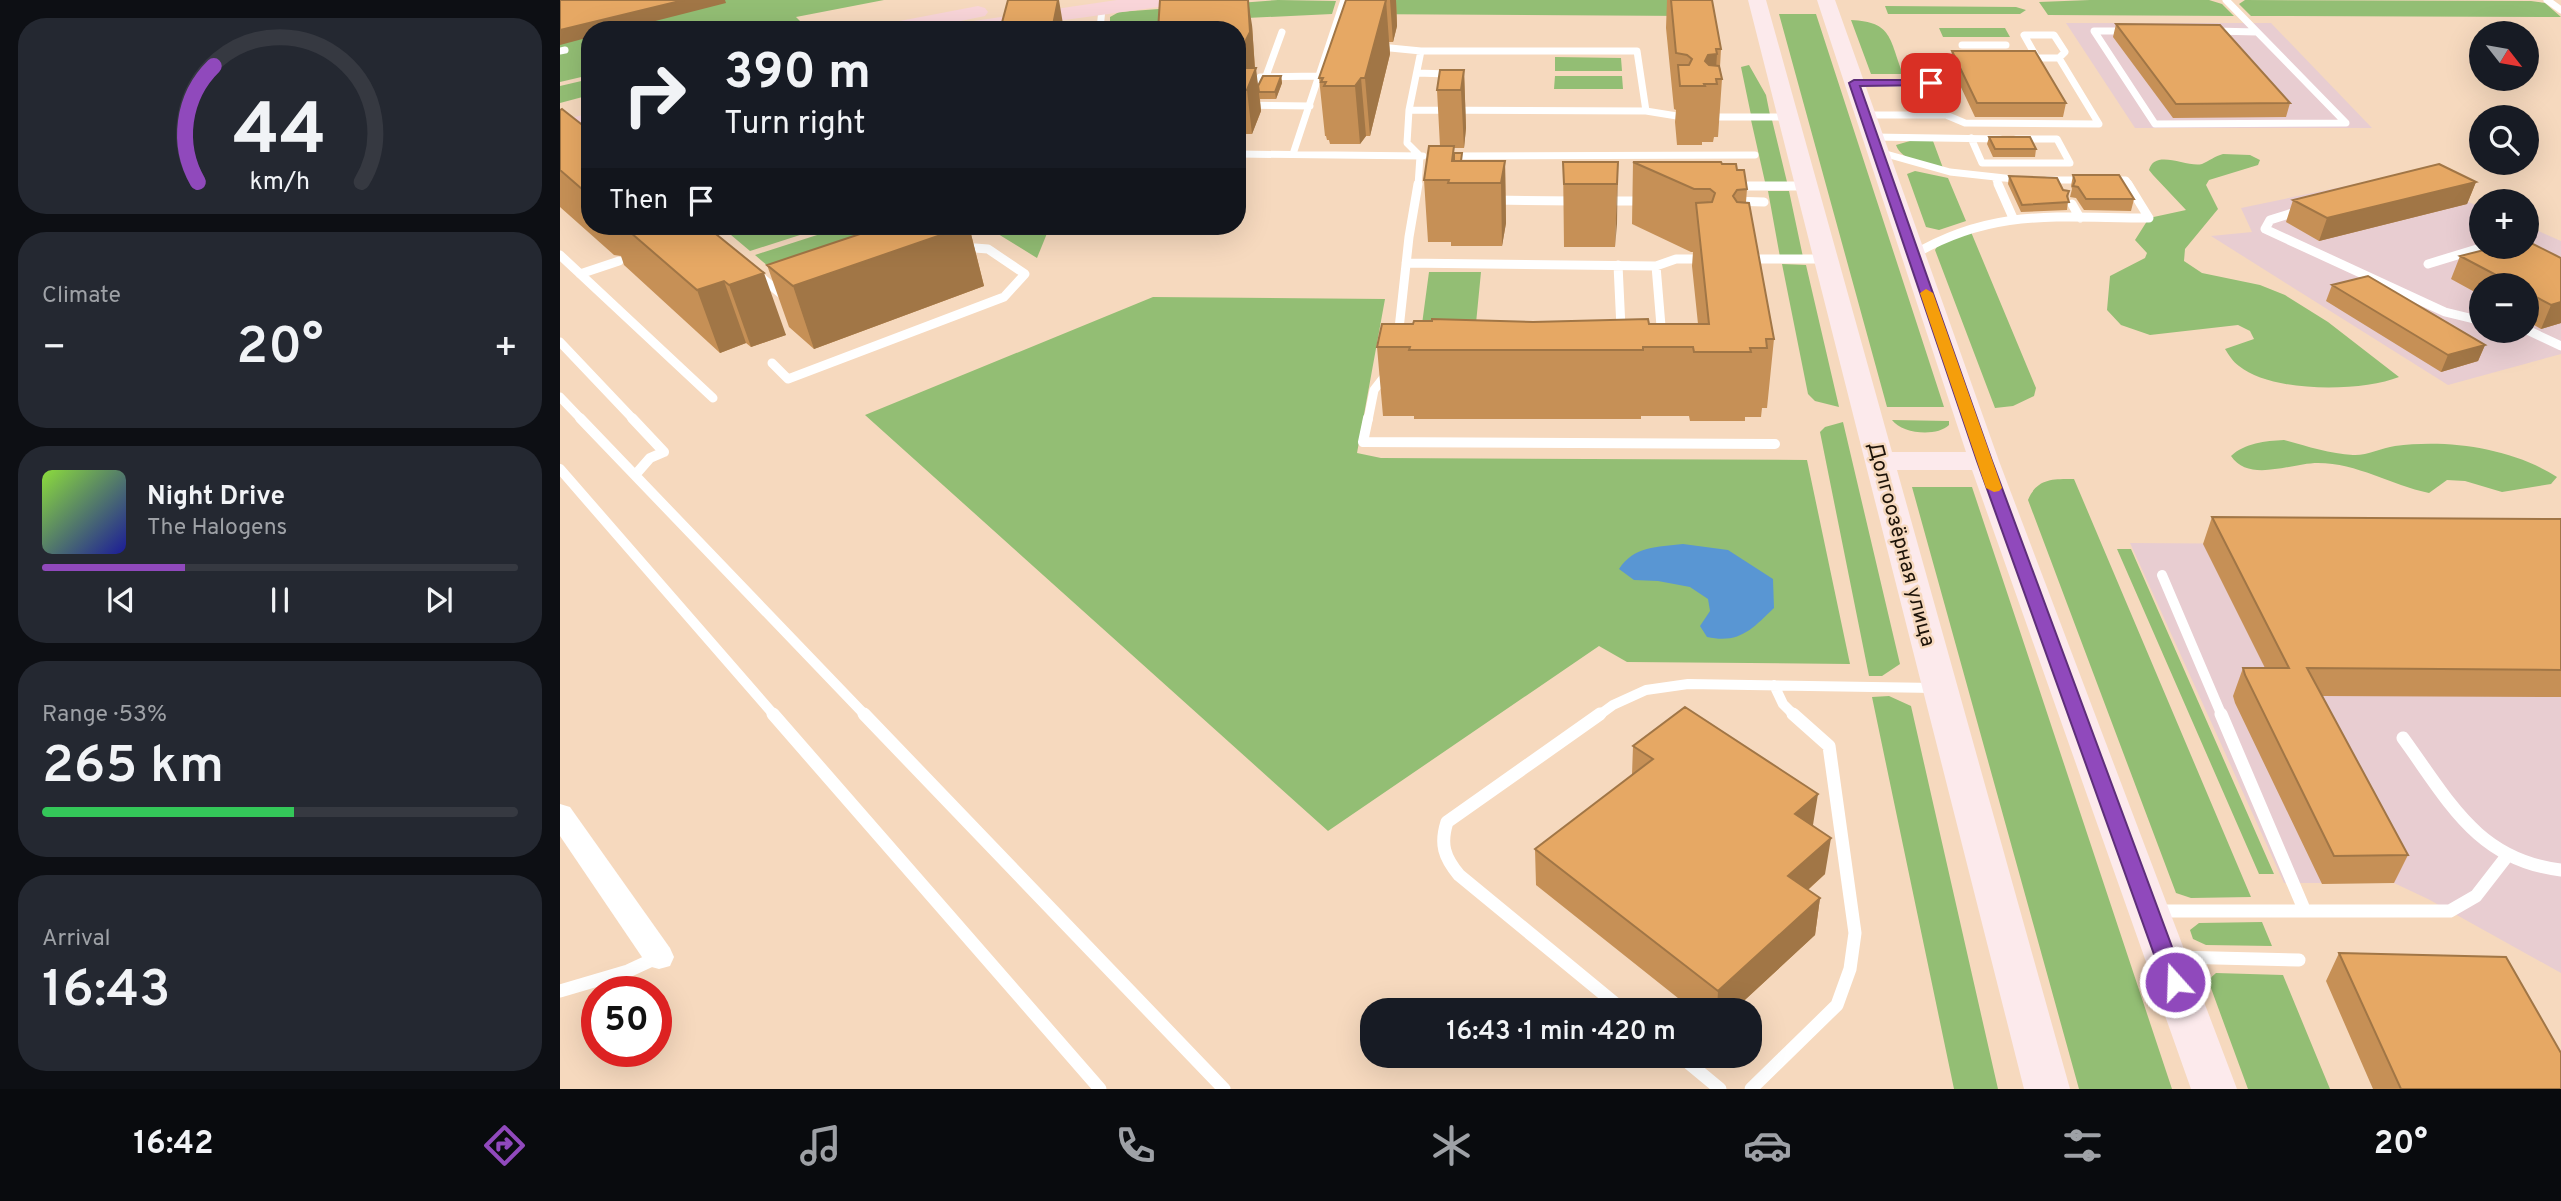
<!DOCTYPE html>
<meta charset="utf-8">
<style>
:root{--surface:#171b24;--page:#242831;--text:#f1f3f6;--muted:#9ea1a6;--line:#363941;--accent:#9049bc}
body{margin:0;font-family:Overpass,sans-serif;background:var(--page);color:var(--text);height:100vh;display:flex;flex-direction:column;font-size:26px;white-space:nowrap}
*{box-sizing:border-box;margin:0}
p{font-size:23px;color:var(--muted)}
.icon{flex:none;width:38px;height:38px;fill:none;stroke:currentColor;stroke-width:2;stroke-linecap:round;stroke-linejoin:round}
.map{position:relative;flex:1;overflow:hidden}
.drawer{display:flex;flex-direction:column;gap:18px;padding:18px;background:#0d0f14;width:560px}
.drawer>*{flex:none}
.top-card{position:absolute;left:21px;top:21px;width:665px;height:214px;border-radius:28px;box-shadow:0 7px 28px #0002;background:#171b24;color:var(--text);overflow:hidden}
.needle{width:46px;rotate:121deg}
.tools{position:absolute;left:1909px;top:21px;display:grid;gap:14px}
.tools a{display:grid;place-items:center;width:70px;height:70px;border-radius:50%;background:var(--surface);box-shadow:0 7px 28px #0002;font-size:35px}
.speed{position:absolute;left:21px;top:976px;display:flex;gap:14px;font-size:35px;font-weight:700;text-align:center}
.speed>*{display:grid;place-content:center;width:91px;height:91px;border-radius:50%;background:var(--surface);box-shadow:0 7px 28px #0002;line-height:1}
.speed .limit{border:10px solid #d22;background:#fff;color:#111}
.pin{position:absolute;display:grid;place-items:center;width:60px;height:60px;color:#fff;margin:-30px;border-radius:14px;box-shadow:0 4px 10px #0006}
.me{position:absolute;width:77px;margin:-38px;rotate:340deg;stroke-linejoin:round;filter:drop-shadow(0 0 5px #0008)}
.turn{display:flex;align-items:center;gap:24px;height:147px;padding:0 28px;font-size:32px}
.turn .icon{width:91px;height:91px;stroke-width:2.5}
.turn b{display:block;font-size:49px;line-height:60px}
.then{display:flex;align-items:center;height:66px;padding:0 28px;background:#0003;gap:14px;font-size:26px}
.big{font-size:52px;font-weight:600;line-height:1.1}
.drawer .tile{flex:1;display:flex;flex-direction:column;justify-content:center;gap:10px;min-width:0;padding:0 24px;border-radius:28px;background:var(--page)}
.drawer .dial{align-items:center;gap:0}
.dial svg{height:182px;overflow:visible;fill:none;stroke:var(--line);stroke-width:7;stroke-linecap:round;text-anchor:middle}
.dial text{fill:var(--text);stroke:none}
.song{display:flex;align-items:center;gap:21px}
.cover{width:84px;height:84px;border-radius:10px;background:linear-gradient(135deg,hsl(90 70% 55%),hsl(240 70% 35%))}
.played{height:7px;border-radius:4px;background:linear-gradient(90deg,var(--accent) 30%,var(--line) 30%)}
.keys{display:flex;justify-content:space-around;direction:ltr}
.heat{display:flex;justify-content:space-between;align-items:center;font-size:38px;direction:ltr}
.charge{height:10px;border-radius:5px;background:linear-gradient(90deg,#34c759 53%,var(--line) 0)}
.trip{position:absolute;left:800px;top:998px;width:402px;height:70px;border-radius:28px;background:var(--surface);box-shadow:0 7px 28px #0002;font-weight:600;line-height:70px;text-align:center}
.tabs{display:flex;height:112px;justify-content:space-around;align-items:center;background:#090b0e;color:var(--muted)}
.tabs .icon{width:49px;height:49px}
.tabs .on{color:var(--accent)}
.tabs b{font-size:32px;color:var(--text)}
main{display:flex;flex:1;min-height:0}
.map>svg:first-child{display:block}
</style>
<main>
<section class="drawer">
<div class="tile dial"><svg viewBox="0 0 100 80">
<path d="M14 69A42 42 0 1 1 86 69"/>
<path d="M14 69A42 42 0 0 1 21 18" stroke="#9049bc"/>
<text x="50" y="56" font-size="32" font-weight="700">44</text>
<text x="50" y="72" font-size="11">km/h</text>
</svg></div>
<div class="tile"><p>Climate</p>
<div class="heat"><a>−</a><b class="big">20°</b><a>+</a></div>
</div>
<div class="tile">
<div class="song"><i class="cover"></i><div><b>Night Drive</b><p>The Halogens</p></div></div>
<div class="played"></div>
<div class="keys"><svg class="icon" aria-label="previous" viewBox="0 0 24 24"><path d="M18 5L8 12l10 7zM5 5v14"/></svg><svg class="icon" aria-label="pause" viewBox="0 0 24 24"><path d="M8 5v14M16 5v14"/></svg><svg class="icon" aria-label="next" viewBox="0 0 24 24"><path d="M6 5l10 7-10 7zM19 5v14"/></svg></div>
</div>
<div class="tile"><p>Range · 53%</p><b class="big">265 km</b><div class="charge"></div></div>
<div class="tile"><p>Arrival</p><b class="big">16:43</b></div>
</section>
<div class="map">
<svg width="2001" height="1089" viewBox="0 0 2001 1089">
<rect width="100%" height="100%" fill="#f6d9be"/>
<path fill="#e8cdd1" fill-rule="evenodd" d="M1506,23H1711L1812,128H1575Z
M1839,175L1921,207L1922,247H1967V226L2001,241V354L1888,385L1651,236L1692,232L1681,208ZM1922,285H1967V331H1922Z
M1570,543L2001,546V973L1868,899L1834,883H1724Z"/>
<path fill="#93be74" d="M0,0H324L236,17L240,21L205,30H30V75L0,82Z
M718,0L776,1L772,14L646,20L550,29V17L559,12Z
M793,0H1140L1129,16L788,14Z
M1530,0H1649L1662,4L1674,16L1488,15L1479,2Z
M1685,0L1971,1L1985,3L2001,17L1691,16L1679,4Z
M1325,6L1456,7L1466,10L1460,14H1328Z
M1219,14H1256L1384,407H1327Z
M1291,20C1333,22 1329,39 1343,74H1311Z
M1379,28H1445L1450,37H1383Z
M995,57L1061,58L1062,71H995Z
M1189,65L1206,95L1210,115H1191L1181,67Z
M995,76H1062L1063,89H994Z
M30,79V95L0,103V86Z
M1191,120H1212L1227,182H1205Z
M1350,141H1373L1383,168C1368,164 1342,162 1336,145Z
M1663,154L1690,155L1700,160L1698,165L1649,180L1646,185L1658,209L1625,249L1624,261L1642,273L1700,285L1725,295L1768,322L1839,377C1801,392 1712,393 1679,366C1673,362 1669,355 1665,349L1694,339L1690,331L1678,325L1590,335L1561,325L1547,310L1550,276L1585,258L1587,253L1575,240L1589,218L1626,210L1593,175L1589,170C1595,148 1627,168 1642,164C1649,161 1655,156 1663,154Z
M1355,171L1388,178L1406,221L1379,230L1366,227L1347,174Z
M1208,191H1229L1243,257H1220Z
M199,226H268L190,251L171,235Z
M285,226H291L331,256L235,289L195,255Z
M425,226H490L477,258Z
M1411,232L1476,388L1474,396L1453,406L1435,408L1375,250L1378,245Z
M1222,264L1246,265L1279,407L1255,401L1248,394Z
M869,272H921L913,354H858Z
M593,297L825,299L797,453L821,458L1247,460L1290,664L1067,662L1039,646L768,831L305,415Z
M1332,420L1389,421V425C1377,437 1342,434 1332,420Z
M1283,422L1340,664L1322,676H1309L1260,432L1265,427Z
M1724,440C1746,446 1770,454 1793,455C1806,456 1821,448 1835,446C1888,439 1952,448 1997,477L1991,484L1942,492L1905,481L1887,480L1869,493C1831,485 1797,463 1758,463C1731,463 1689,483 1671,456C1685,443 1705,441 1724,440Z
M1514,479L1691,897L1631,898L1616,893L1468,500C1477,478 1493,479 1514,479Z
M1352,487H1412L1612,1089H1519Z
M1557,549H1571L1714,874H1699Z
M1329,696L1351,706L1438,1089H1394L1312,697Z
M1702,922L1712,946L1646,945L1633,939L1630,930L1639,923Z
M1656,973L1723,975L1770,1089H1688L1648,980Z"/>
<path fill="#5996d3" d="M1123,544L1168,550L1213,579L1214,608C1192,629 1180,644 1147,637L1140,626L1150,611L1148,599L1130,587L1098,581L1074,580L1059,569C1074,546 1097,547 1123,544Z"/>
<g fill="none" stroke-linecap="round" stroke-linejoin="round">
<path stroke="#fff" stroke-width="7" d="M1987,0L2001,10
M540,30L542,8
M1568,31H1534L1595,124L1786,123L1666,0
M1654,31L1697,32
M1402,45H1446
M820,47L861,51H1077L1086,111L849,110
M0,51L5,50
M1477,58L1464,35H1494L1505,52L1499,58
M857,73L888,74L887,79
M706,76L722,32
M1294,83H1371L1386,115H1305
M1371,83L1363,60L1374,57H1404
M693,90L700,77L759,76
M677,105L750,106
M1086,111L1123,117
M1386,115L1405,123L1539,124L1499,58H1466
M1148,117H1228
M1313,137L1440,139
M1411,138L1422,163H1510L1497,139H1456
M1319,152L1390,172L1463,180
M677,154L863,156
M733,154L784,0
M890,156L1195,155
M1436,180L1439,186
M1487,180H1526
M1550,180H1566L1570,186
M858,186L860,156L847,143L849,110L861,51"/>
<path stroke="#fff" stroke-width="9" d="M1438,184L1453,218
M1188,186H1246
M933,200L1015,201
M1045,201H1085
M1171,201L1204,202
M1512,204L1520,218
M1742,210L1710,220L1705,229L1885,312L1922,321
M141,235L172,226
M0,255L153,398
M1353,255C1434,207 1499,218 1589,218L1568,184
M1185,259H1266
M846,263L1096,266L1102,338
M1868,264L1917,249L1940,250
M1058,265L1061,328
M1096,266L1116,259H1145
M20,274L59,261
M197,274L225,297
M1967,330L2001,346
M838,338L849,237L858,184
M0,342L74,420
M212,363L228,379L444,297L465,274L428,249L402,247
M0,397L22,420
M808,420L814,390L828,372"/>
<path stroke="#fff" stroke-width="10" d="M20,418L306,716
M72,418L104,452L90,458L76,474
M808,418L803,442L1215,444
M0,469L215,716
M1602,575L1662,716
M1214,685L1223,704L1235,716
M1038,716L1053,705L1086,690L1128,684L1375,688"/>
<path stroke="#fff" stroke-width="13" d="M213,714L540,1089
M304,714L664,1089
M1040,714L887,822C880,844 884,857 899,875L1063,1010
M1661,714L1744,909
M1843,738C1889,801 1917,860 2001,870
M1596,911H1890L1916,896L1947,856
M1615,957L1739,960
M0,991L68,971L96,958
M1119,1055L1160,1089
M1191,1089L1277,1005L1290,969L1295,933L1269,746L1233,714"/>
<path fill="#fff" fill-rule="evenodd" d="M0,804L10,807L110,948L114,957L110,966L99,969L88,966L0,836Z"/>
<path fill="#fceaec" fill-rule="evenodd" d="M1188,0H1206L1332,452H1406L1257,0H1275L1439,461L1677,1089H1631L1412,470H1337L1510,1089H1464Z"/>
<path fill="#f9d5d9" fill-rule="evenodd" d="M557,0H616L606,6L432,30H383L386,26L393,24Z
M418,6L425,8L428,12L425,16L357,30H314L317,26L324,24Z
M30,113V127L0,135V121Z"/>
</g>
<path fill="#c69056" d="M786,0H836L837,26L833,42H829L830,54L810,136H806L800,144H770L769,140H767L766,136H765L759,78Z
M1107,0H1152L1161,49L1160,67L1162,79L1158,137H1154L1153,142H1142V145H1117L1115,122L1116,110L1114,109L1106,28Z
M1556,24L1730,103L1726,117L1613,118L1553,37Z
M692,25L695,68L698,86L721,76L722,83L716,99H700L701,111L692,134H682L679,140H677V30Z
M1392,51L1506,103L1503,117H1415L1390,64Z
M904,70L906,128L904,148H894V153L902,161H945L946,223L942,246H891V242H868L864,180L880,146L877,90Z
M0,110L30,131V226H146L226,335L191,347L186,343L160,353L64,265L61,256L54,255L0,207Z
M1429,137L1476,149L1475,157H1433L1427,144Z
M1003,162H1058L1055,247H1004Z
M1073,162L1162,164L1177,170L1187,189L1186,202L1214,339L1207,408H1202L1201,417H1185V421H1130L1129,416H1081V419H854V416H823L817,347L1138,324L1132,266L1133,252H1131L1072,224Z
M1513,175L1574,199L1571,211L1524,210L1516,198L1510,197L1512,189L1511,186Z
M1449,176L1509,191L1507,210L1461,212L1448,184Z
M1916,182L1907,204L1759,241L1726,222L1733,200Z
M324,226H409L424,286L254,349L229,327L207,265Z
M1900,256L2001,258V323L1981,329L1967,321V285H1922V296L1891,279Z
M1772,285L1925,345L1918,361L1881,372L1766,301Z
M1652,517L2001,519V697L1762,696L1848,855L1834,883L1762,884L1675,703L1673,696L1683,668H1705L1643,544Z
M1073,746L1253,826L1265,874L1248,890L1260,898L1255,935L1174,1010H1133L976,885L975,849L1072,775Z
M1779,953L2001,1089H1813L1766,981Z"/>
<path fill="#a17646" d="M124,0H165L166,3L60,30H30V37L0,45V30Z
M498,0H499L504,30H492Z
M688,0L692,25L695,71L696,68L701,111L692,134L687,90H682L678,56Z
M826,0L830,54L810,136L805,78Z
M830,0H836L837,26L833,42Z
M1157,54L1155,84H1144L1145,61L1148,55Z
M904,70L906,128L904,148L901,90Z
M721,76L722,83L716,99L715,92Z
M801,78L806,136L800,144L795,86Z
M677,99L682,134L679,140L677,123Z
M945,161L946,223L942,246L941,183Z
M1058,162L1057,224L1055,247L1057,184Z
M1916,182L1907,204L1759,241L1767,218Z
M407,226H409L424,286L254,349L233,286Z
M204,273L226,335L191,347L169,285Z
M164,281L186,343L160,353L137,290Z
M2001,302V323L1981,329L1991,305Z
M1925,345L1918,361L1881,372L1888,355Z
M1258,794L1252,831L1235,814Z
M1271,838L1265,874L1223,912L1228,876Z
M1260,898L1255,935L1174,1010H1157L1158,991Z"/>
<path fill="#e6a864" stroke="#a17646" stroke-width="2" d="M0,0H124L0,30Z
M448,0H498L492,30H440Z
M600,0H688L690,32L678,56L677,30H598Z
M786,0H826L805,78H801L795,86H764L766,82H761L763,78H759Z
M1111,0H1152L1161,49H1156L1157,54L1148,55L1145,61L1149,65L1159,66L1162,79H1156L1157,84H1144L1145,86H1120L1118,65H1129L1132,59L1127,55L1116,53Z
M1556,24L1660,25L1730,103L1616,104Z
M1392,51H1475L1506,103H1417Z
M677,68H696L687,90H677Z
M880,70H904L901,90H877Z
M703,76H721L715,92H699L698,86Z
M2,109L30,131V196L0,170V110Z
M1429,137H1470L1476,149H1435Z
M869,146H894L892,161H945L941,183H888L889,180H864Z
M894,153H902L901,161H894Z
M1003,162H1058L1057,184H1004Z
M1073,162H1161L1162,164H1176L1177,170H1184L1187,189L1177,190L1173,196L1177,202L1189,203L1214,339H1206L1207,348H1190L1191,352H1134L1133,347H1083V350H849L850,347H817L822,324H853L854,321H872V319L973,322L1088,319L1089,324H1149L1136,203L1152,202L1155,193L1150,189H1134Z
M1879,164L1916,182L1767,218L1733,200Z
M1513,175H1559L1574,199H1526L1518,187L1513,186L1515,181Z
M1449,176L1497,178L1503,190L1509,191L1507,196L1509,202L1462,205Z
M63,226H146L204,273L169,285L164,281L137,290Z
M324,226H407L233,286L207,265Z
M1967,241L2001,258V302L1991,305L1967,292V285H1955L1900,256L1936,247H1967Z
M1808,276L1925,345L1888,355L1772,285Z
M1652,517L2001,519V670L1747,668L1848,855L1774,856L1685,675L1683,668H1729Z
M1125,707L1258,794L1235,814L1271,838L1228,876L1260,898L1158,991L975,849L1093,759L1073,746Z
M1779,953L1946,957L2001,1053V1089H1841Z"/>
<path fill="#9049bc" stroke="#5e2f7a" stroke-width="2" d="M1371,80L1375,81V85L1300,86L1432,461L1625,982L1622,988L1615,991L1607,988L1604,982L1417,461L1289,83L1294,80Z"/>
<path fill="#f59e0b" d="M1366,289L1373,293L1442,488L1439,491L1434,492L1426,488L1360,293Z"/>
<g text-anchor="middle" stroke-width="5" stroke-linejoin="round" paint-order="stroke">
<g font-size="21" fill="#1d1309" stroke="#f6d9be">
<text transform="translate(1342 544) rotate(75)" y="7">Долгоозёрная улица</text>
</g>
</g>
</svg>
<div class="tools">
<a><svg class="needle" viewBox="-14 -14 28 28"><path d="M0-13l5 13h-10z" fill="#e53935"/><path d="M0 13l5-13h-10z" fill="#9ea1a6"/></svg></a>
<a><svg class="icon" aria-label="search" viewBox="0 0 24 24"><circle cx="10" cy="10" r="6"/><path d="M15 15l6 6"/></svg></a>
<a>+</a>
<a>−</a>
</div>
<div class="speed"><div class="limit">50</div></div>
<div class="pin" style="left:1371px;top:83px;background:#d93025"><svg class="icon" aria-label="arrive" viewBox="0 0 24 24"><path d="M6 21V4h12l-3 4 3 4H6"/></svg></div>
<svg class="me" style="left:1615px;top:982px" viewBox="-20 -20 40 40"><circle r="17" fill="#9049bc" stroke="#fff" stroke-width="3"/><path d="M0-11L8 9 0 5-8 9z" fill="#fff"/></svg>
<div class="trip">16:43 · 1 min · 420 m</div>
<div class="top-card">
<div class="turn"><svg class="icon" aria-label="right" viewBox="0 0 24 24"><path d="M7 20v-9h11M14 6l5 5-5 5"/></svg><div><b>390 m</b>Turn right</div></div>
<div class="then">Then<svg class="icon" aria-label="arrive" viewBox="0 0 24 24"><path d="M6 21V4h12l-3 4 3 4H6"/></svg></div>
</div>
</div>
</main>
<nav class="tabs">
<b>16:42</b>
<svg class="icon on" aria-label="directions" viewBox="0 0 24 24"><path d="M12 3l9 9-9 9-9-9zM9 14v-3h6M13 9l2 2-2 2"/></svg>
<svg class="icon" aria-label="music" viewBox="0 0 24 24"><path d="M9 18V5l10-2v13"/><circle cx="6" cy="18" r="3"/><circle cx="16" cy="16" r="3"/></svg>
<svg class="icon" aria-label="phone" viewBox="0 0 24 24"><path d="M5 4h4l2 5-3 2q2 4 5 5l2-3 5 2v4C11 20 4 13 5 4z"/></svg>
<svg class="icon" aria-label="climate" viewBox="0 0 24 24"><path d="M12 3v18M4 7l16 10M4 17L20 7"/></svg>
<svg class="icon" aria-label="car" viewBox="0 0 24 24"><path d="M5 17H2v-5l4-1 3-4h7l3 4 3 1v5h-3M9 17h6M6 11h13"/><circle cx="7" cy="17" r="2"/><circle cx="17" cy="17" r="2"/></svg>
<svg class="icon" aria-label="filters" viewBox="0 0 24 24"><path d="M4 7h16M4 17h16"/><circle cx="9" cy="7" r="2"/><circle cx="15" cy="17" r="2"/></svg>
<b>20°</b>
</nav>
